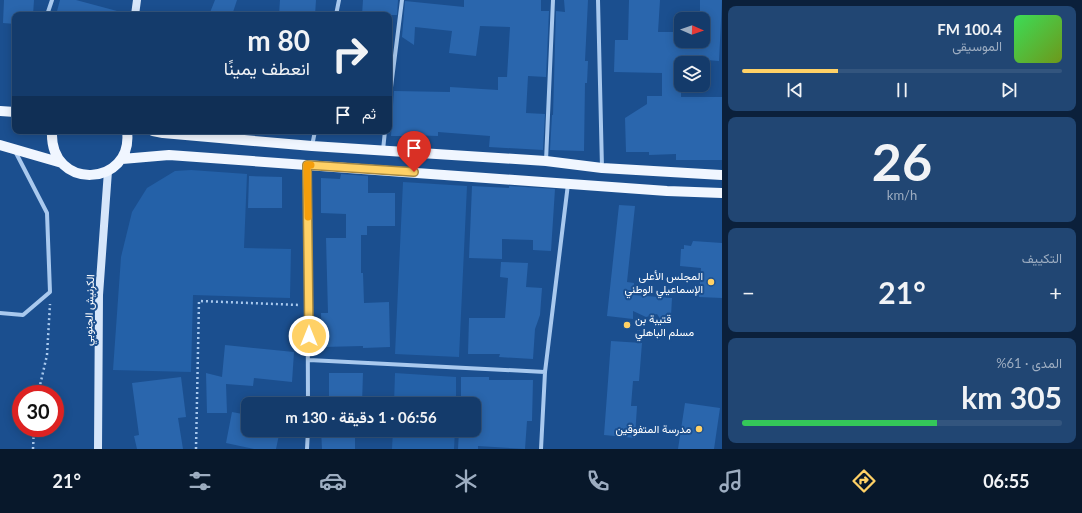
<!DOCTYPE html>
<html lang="ar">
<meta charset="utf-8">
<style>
:root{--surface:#143b6b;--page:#214673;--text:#f1f3f6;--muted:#9dadc1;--line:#33557e;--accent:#ffd166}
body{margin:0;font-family:Lato,Vazirmatn,sans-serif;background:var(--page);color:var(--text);direction:rtl;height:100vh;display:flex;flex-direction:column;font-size:15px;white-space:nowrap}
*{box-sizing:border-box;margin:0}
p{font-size:13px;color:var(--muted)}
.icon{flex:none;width:22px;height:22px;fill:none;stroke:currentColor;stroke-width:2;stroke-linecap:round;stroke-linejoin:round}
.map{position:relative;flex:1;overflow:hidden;direction:ltr}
.details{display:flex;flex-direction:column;gap:6px;padding:6px;background:#0b203b;width:360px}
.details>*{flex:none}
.top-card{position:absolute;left:12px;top:12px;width:380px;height:122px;border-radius:8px;box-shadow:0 2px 10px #0003,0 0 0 1px var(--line);direction:rtl;background:#143b6b;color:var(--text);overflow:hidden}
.needle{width:26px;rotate:92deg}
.buttons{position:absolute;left:674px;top:12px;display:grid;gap:8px}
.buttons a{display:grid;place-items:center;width:36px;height:36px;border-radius:8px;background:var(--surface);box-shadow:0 2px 10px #0003,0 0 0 1px var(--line);font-size:20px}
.speed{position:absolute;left:12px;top:385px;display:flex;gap:8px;font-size:20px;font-weight:700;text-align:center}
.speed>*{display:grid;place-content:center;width:52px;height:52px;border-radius:50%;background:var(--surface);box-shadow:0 2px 10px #0003,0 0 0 1px var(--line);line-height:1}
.speed .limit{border:6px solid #d22;background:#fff;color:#111}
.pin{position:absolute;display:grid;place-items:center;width:34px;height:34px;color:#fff;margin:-41px -17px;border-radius:50% 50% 50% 0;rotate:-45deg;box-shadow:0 0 4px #0007}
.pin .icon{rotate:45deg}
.me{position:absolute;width:44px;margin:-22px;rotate:0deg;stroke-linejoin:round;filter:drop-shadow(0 0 3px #0008)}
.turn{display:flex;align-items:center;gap:14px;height:84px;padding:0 16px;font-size:18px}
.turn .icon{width:52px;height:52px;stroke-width:2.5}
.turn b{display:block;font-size:28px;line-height:34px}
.then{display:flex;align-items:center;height:38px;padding:0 16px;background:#0003;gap:8px;font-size:15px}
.big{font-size:30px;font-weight:700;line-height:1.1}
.details .tile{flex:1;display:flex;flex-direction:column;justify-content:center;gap:6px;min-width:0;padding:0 14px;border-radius:8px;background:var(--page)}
.details .dial{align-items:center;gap:0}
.dial b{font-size:52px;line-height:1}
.song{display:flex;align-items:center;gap:12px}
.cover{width:48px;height:48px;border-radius:6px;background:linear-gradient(135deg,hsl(130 70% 55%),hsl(80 70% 35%))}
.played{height:4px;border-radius:2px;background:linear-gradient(90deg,var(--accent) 30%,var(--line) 30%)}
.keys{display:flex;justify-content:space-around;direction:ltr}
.heat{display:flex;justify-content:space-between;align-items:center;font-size:22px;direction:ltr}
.charge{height:6px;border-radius:3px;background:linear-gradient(90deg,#34c759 61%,var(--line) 0)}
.trip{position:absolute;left:241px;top:397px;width:240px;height:40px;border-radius:8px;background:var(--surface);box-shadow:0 2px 10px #0003,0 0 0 1px var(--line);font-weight:700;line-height:40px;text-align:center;direction:rtl}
.tab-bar{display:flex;height:64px;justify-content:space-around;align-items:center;background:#08182b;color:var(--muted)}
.tab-bar .icon{width:28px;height:28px}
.tab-bar .active{color:var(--accent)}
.tab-bar b{font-size:18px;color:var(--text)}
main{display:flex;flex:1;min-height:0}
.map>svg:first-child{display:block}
</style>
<main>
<section class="details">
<div class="tile">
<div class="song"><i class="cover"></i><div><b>100.4 FM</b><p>الموسيقى</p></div></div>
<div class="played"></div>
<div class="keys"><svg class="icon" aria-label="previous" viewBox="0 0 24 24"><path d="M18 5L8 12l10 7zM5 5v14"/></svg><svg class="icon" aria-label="pause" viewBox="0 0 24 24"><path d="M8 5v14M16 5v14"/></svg><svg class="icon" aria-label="next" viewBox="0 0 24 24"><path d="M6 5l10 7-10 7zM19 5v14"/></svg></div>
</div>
<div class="tile dial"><b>26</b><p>km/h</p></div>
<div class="tile"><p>التكييف</p>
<div class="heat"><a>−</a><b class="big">21°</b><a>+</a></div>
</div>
<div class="tile"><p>المدى · 61%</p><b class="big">305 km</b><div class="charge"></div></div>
</section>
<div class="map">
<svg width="722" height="449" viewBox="0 0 722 449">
<rect width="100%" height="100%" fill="#1b4f8f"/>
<path fill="#2461a8" d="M191,170L247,174L244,248L291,249L290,298L193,295L191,372L113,370L121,257L132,212L147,188L175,171Z
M403,182L467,186L459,357L395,354Z
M395,373L456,377V404H394Z
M393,430H455L454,449H392Z"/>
<path fill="#2a66ad" d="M4,0H34L33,15H15V24L3,23Z
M60,0H76L117,11L116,15H56Z
M215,0H237L232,15H209Z
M280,0H316L315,15H279Z
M363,0H398L397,15H362Z
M464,0H541V11H549L546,77L528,76L526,113L545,114L543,150L489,147L490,136L438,132V136L408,135V136H391L394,91L450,92V87L498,90V77H507L510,27L480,26L476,56L449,53L452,31L415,27L414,45L402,37L405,1L464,7Z
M564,0H588L585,61H588L587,83H585L584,151L550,150L552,115H553L556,11L565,12Z
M629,0H660L658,32H681V41H703V19H700V0H722L719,61L682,58L681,63V97H722V160H676V154L649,155V152H626L625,118L647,104V96H662V73L614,72L615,40H628Z
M341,174L368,176V193H395V226H367V235H361V273H363L364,303L389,302L390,347L363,348V346L322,347L321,313H328L326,238H346V214L321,213V178L340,179Z
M249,176L282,177V208H248Z
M472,186L509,188V186L555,189L551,251L533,250V240L502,239V259L469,258Z
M619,205L635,206L627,282L634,283L633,295L672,298L671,316L665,326L657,314L646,317L633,311V319L607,316Z
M693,241L722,243V298L699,297L701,268L680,266L681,249H684V245L691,246Z
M501,262L528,263L526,287L542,288L540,315L535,329L533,359L499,357L500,354H468L469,318H505L508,278L500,277Z
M611,341L642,343L639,381H633L631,406H637L635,438L604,435Z
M225,345L294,352L292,382L254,378L253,386L226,384L227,413H207L206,373L222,377Z
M329,373H363L362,404H329Z
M181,377L186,417L178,418L183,449H137L134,436L139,435L132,383Z
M461,377H489V380H533L532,421H527L525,449L478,446V449H458L459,430H474V402H461Z
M685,403L720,408L714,449H678Z
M232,412L248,415V430H280L276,449H254L226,443Z
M321,430H355V449H322Z"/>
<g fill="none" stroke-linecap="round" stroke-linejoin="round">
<path stroke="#a9c9ee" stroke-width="2.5" stroke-dasharray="2 3" stroke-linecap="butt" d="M38,394L47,355L50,304
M33,449L34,428
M196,449L199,301L300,305"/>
<path stroke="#a9c9ee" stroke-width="4" d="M598,0L602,168
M47,15L52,0
M336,15L339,0
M389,103L402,0
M312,146L315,131
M383,150L385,131
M546,161L553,0
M307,165L308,404
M0,313L23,315L50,292L47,213L15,151
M309,360L545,372
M307,449L308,430
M541,449L545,372L568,184"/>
<path stroke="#d6e6fa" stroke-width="8" d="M135,15L137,0
M98,449L99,295L108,171"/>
<path stroke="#f0f6ff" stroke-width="10" d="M0,111L15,112
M52,131C49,192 134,187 127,131
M153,131L163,133L312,146L546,161L602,168L722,175
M0,145L62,163
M122,159L169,155L667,191L722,193"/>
</g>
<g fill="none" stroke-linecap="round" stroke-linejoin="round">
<g stroke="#a68842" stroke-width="10">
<path id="route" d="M309,336L307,165L414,172"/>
</g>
<use href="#route" stroke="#ffd166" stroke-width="7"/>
<path stroke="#f59e0b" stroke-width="7" d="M308,217L307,165H311"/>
</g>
<g fill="#ffd166" stroke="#1b4f8f" stroke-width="1.5">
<circle cx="711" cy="282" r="4"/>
<circle cx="627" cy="325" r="4"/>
<circle cx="699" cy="429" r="4"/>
</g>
<g text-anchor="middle" stroke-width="4" stroke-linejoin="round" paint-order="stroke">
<g font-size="11" fill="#fff" stroke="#1b4f8f" text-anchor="end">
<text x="703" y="280">المجلس الأعلى<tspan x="703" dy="13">الإسماعيلي الوطني</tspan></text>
<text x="635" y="323" text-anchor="start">قتيبة بن<tspan x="635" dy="13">مسلم الباهلي</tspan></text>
<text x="691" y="433">مدرسة المتفوقين</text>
</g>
<g font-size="11" fill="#fff" stroke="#1b4f8f">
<text transform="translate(89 310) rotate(-88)" y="4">الكرنيش الجنوبي</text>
</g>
</g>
</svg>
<div class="buttons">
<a><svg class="needle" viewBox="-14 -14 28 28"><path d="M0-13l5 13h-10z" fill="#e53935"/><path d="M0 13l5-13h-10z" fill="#9dadc1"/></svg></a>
<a><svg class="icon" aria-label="layers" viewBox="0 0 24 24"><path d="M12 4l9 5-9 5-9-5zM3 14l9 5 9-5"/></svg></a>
</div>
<div class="speed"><div class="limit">30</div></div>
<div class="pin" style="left:414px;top:172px;background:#d93025"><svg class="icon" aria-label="arrive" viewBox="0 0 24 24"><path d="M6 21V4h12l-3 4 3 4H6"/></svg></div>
<svg class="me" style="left:309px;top:336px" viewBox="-20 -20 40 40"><circle r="17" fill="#ffd166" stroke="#fff" stroke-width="3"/><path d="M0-11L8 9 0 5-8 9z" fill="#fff"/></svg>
<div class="trip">06:56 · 1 دقيقة · 130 m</div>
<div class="top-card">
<div class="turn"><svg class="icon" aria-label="right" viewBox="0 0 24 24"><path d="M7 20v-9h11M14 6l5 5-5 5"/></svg><div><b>80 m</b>انعطف يمينًا</div></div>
<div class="then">ثم<svg class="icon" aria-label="arrive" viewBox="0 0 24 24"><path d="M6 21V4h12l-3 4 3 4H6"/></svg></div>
</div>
</div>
</main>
<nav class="tab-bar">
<b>06:55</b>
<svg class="icon active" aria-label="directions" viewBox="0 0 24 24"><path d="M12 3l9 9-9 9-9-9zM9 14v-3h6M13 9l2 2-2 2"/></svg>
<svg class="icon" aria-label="music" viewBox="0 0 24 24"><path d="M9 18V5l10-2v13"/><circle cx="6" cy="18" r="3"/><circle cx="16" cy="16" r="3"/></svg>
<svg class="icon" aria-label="phone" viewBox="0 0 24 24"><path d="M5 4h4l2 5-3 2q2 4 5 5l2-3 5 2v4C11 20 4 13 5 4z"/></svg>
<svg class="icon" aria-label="climate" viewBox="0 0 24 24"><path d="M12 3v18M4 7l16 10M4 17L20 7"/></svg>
<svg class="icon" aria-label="car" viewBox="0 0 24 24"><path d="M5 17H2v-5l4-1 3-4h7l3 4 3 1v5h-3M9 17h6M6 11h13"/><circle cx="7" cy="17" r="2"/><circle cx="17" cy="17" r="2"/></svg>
<svg class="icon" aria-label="filters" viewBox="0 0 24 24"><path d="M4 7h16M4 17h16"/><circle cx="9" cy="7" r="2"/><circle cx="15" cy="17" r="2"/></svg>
<b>21°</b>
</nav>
